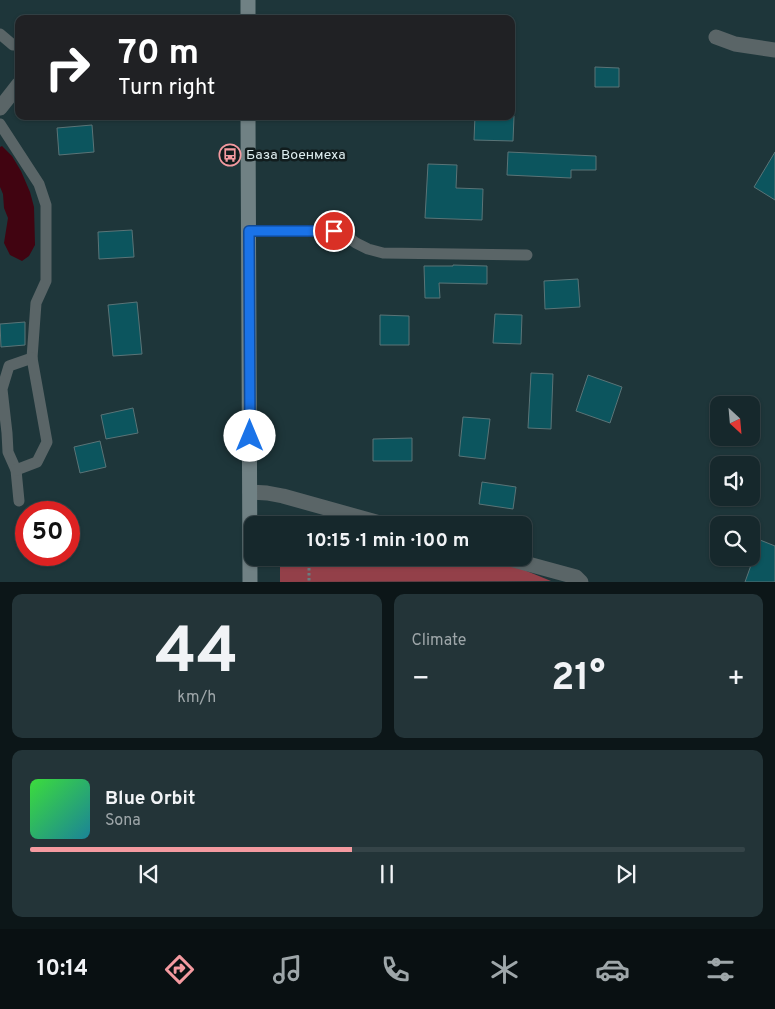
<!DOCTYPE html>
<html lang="en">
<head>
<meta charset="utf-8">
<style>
  :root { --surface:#16282c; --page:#233438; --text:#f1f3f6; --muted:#9ea6a9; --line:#354448; --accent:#f49aa0 }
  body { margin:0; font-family:Overpass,sans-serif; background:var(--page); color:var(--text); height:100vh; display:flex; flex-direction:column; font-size:19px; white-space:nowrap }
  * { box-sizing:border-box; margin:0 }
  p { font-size:16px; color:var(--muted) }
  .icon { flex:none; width:28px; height:28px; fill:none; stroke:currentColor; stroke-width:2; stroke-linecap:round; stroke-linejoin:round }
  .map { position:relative; height:582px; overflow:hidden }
  .side { display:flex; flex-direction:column; gap:12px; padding:12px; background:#0c1618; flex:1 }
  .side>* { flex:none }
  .top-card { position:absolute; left:15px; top:15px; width:500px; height:105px; border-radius:10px; box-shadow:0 1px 4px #0004,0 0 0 1px var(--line); background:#202124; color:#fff; overflow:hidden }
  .needle { width:32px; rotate:154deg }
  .buttons { position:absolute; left:710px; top:396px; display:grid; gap:10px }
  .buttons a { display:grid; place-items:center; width:50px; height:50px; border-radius:10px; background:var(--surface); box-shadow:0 1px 4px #0004,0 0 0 1px var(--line); font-size:25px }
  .speed { position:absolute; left:15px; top:501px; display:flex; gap:10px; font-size:25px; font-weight:700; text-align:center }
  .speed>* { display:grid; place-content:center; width:65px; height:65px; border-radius:50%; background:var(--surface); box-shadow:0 1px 4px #0004,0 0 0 1px var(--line); line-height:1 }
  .speed .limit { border:8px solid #d22; background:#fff; color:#111 }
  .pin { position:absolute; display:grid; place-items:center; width:42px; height:42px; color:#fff; margin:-21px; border:2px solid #fff; border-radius:50%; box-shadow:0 1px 5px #0007 }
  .me { position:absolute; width:55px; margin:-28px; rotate:0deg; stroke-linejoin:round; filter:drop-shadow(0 0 4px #0008) }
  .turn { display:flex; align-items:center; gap:18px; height:105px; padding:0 20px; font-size:22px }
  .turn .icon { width:65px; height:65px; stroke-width:2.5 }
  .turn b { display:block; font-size:35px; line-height:42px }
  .big { font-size:38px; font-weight:700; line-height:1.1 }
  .side .tile { flex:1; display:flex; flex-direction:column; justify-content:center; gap:8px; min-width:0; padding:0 18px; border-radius:10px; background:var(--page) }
  .side .dial { align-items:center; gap:0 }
  .dial b { font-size:65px; line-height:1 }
  .song { display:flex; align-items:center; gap:15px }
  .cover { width:60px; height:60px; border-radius:8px; background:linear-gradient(135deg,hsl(120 70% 55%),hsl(190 70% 35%)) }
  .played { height:5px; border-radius:2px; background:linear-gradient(90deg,var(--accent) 45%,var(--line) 45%) }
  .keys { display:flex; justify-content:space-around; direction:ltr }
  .heat { display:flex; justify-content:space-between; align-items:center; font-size:28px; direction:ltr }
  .side .tiles { flex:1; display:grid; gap:12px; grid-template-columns:1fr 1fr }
  .tile:last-child { grid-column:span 2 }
  .trip { position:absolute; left:244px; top:516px; width:288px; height:50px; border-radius:10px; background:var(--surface); box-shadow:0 1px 4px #0004,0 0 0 1px var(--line); font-weight:700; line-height:50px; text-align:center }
  .tabs { display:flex; height:80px; justify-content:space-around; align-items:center; background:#091012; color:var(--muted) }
  .tabs .icon { width:35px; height:35px }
  .tabs .on { color:var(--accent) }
  .tabs b { font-size:22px; color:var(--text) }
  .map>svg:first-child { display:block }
  .forest { fill:#934049 }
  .water { fill:#410411 }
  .building { fill:#0c555e; stroke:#5a7477 }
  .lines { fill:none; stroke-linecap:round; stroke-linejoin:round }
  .path { stroke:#697e81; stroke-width:3; stroke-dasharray:2.5 2.5; stroke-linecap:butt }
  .lane { stroke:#5a6567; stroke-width:11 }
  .street { stroke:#5a6567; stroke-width:15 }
  .secondary { stroke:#708184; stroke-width:15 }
  .route-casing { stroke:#114b97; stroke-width:12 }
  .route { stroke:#1a73e8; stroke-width:9 }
  .labels { text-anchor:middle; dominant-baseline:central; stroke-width:5; stroke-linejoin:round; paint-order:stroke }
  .poi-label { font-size:14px; fill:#deedef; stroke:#111c1d; text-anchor:start }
</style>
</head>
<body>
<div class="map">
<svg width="775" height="582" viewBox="0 0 775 582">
  <rect width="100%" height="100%" fill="#1e363a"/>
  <polygon class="forest" points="280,558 458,558 512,565 551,581 280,582"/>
  <polygon class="water" points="2,146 12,156 21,171 30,192 34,207 35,245 29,256 22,261 10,255 4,243 8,218 4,208 3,194 0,187 0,147"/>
  <g class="building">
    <polygon points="595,67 619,68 619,87 595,87"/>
    <polygon points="475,116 514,116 513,141 474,140"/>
    <polygon points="92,125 94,152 59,155 57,128"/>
    <polygon points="508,152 596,156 596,170 571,170 571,178 507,175"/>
    <polygon points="775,152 775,200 754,187"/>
    <polygon points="428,164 457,165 456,188 483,189 482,220 425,218"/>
    <polygon points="132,230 134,257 99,259 98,232"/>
    <polygon points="453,265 487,266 487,284 439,283 440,298 425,298 424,266 453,266"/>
    <polygon points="578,279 580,307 545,309 544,281"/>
    <polygon points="137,302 142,354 113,356 108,305"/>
    <polygon points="495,314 522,315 521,344 493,343"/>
    <polygon points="380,315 409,316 409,345 380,345"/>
    <polygon points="25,322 25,345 1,347 0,324"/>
    <polygon points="531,373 553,374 551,429 528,428"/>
    <polygon points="588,375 622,387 610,423 576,411"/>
    <polygon points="133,408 138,433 106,439 101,415"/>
    <polygon points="463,417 490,419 485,459 459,456"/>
    <polygon points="412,438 412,461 373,461 373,439"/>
    <polygon points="100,441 106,467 80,473 74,447"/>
    <polygon points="482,482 516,487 513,509 479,504"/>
    <polygon points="760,540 775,546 775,582 745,582"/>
  </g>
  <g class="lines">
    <polyline class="path" points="309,558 309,582"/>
    <g class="lane">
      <polyline points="0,34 13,45 19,45"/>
      <polyline points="0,124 39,184 46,205 46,281 36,303 32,358 9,366 2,389 7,433 8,452 16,470 19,501"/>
      <polyline points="249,231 334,231 345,235 356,243 368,249 383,253 527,255"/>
      <polyline points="16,470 37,462 47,442 32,358"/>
    </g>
    <g class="street">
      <polyline points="716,37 735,44 775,50"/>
      <polyline points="0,108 19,84"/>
      <polyline points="250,492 267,493 283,496 387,525"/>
      <polyline points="506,558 576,577 581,582"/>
    </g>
    <g class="secondary">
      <polyline points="248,0 248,19"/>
      <polyline points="248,116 250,582"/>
    </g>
  </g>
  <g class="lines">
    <g class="route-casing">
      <polyline id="route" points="250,436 249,231 334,231"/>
    </g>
    <use href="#route" class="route"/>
  </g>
  <defs>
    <g id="bus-ring" transform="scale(1.125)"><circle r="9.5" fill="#111c1d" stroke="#f49aa0" stroke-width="1.5"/><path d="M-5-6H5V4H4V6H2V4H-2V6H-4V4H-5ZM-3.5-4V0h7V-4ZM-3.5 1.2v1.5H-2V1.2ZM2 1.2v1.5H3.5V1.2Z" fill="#f49aa0"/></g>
  </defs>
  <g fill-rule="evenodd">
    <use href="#bus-ring" x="230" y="155"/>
  </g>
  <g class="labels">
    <g class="poi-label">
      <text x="246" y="155">База Военмеха</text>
    </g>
  </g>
</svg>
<div class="buttons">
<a><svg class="needle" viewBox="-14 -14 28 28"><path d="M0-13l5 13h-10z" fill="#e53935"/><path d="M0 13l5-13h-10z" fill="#9ea6a9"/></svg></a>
<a><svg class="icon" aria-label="sound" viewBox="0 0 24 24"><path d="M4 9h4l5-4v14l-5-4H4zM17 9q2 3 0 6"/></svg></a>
<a><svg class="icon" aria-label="search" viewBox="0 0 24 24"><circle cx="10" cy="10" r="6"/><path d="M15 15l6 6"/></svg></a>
</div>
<div class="speed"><div class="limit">50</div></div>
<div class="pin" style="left:334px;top:231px;background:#d93025"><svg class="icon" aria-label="arrive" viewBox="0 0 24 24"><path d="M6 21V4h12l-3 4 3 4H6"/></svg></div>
<svg class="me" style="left:250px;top:436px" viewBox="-20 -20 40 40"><circle r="19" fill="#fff"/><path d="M0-13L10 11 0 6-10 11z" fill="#1a73e8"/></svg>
<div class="trip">10:15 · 1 min · 100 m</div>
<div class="top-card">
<div class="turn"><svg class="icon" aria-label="right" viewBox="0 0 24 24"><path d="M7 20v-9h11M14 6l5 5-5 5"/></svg><div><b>70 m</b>Turn right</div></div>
</div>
</div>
<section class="side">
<div class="tiles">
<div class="tile dial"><b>44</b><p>km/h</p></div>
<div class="tile"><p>Climate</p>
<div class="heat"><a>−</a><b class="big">21°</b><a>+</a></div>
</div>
<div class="tile">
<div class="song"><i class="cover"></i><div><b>Blue Orbit</b><p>Sona</p></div></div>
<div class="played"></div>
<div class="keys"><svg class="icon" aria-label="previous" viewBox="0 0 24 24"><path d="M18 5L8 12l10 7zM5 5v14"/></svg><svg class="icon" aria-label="pause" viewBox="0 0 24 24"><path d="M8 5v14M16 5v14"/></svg><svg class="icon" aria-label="next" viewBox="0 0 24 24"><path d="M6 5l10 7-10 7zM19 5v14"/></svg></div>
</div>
</div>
</section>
<nav class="tabs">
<b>10:14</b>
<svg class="icon on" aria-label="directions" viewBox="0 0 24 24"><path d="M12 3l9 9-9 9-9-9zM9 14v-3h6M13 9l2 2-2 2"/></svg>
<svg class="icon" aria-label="music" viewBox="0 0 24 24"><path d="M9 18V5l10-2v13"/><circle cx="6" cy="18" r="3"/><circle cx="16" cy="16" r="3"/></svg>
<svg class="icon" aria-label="phone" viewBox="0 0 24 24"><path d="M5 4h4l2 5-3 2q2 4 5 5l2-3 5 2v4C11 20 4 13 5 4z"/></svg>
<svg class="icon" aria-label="climate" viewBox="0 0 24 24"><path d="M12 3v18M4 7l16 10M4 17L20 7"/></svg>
<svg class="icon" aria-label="car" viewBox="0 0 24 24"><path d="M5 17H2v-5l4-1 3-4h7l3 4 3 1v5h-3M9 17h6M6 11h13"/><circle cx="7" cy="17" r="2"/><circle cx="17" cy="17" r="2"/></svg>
<svg class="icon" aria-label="filters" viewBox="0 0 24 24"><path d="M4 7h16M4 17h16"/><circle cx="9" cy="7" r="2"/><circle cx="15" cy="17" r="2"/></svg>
</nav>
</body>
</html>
